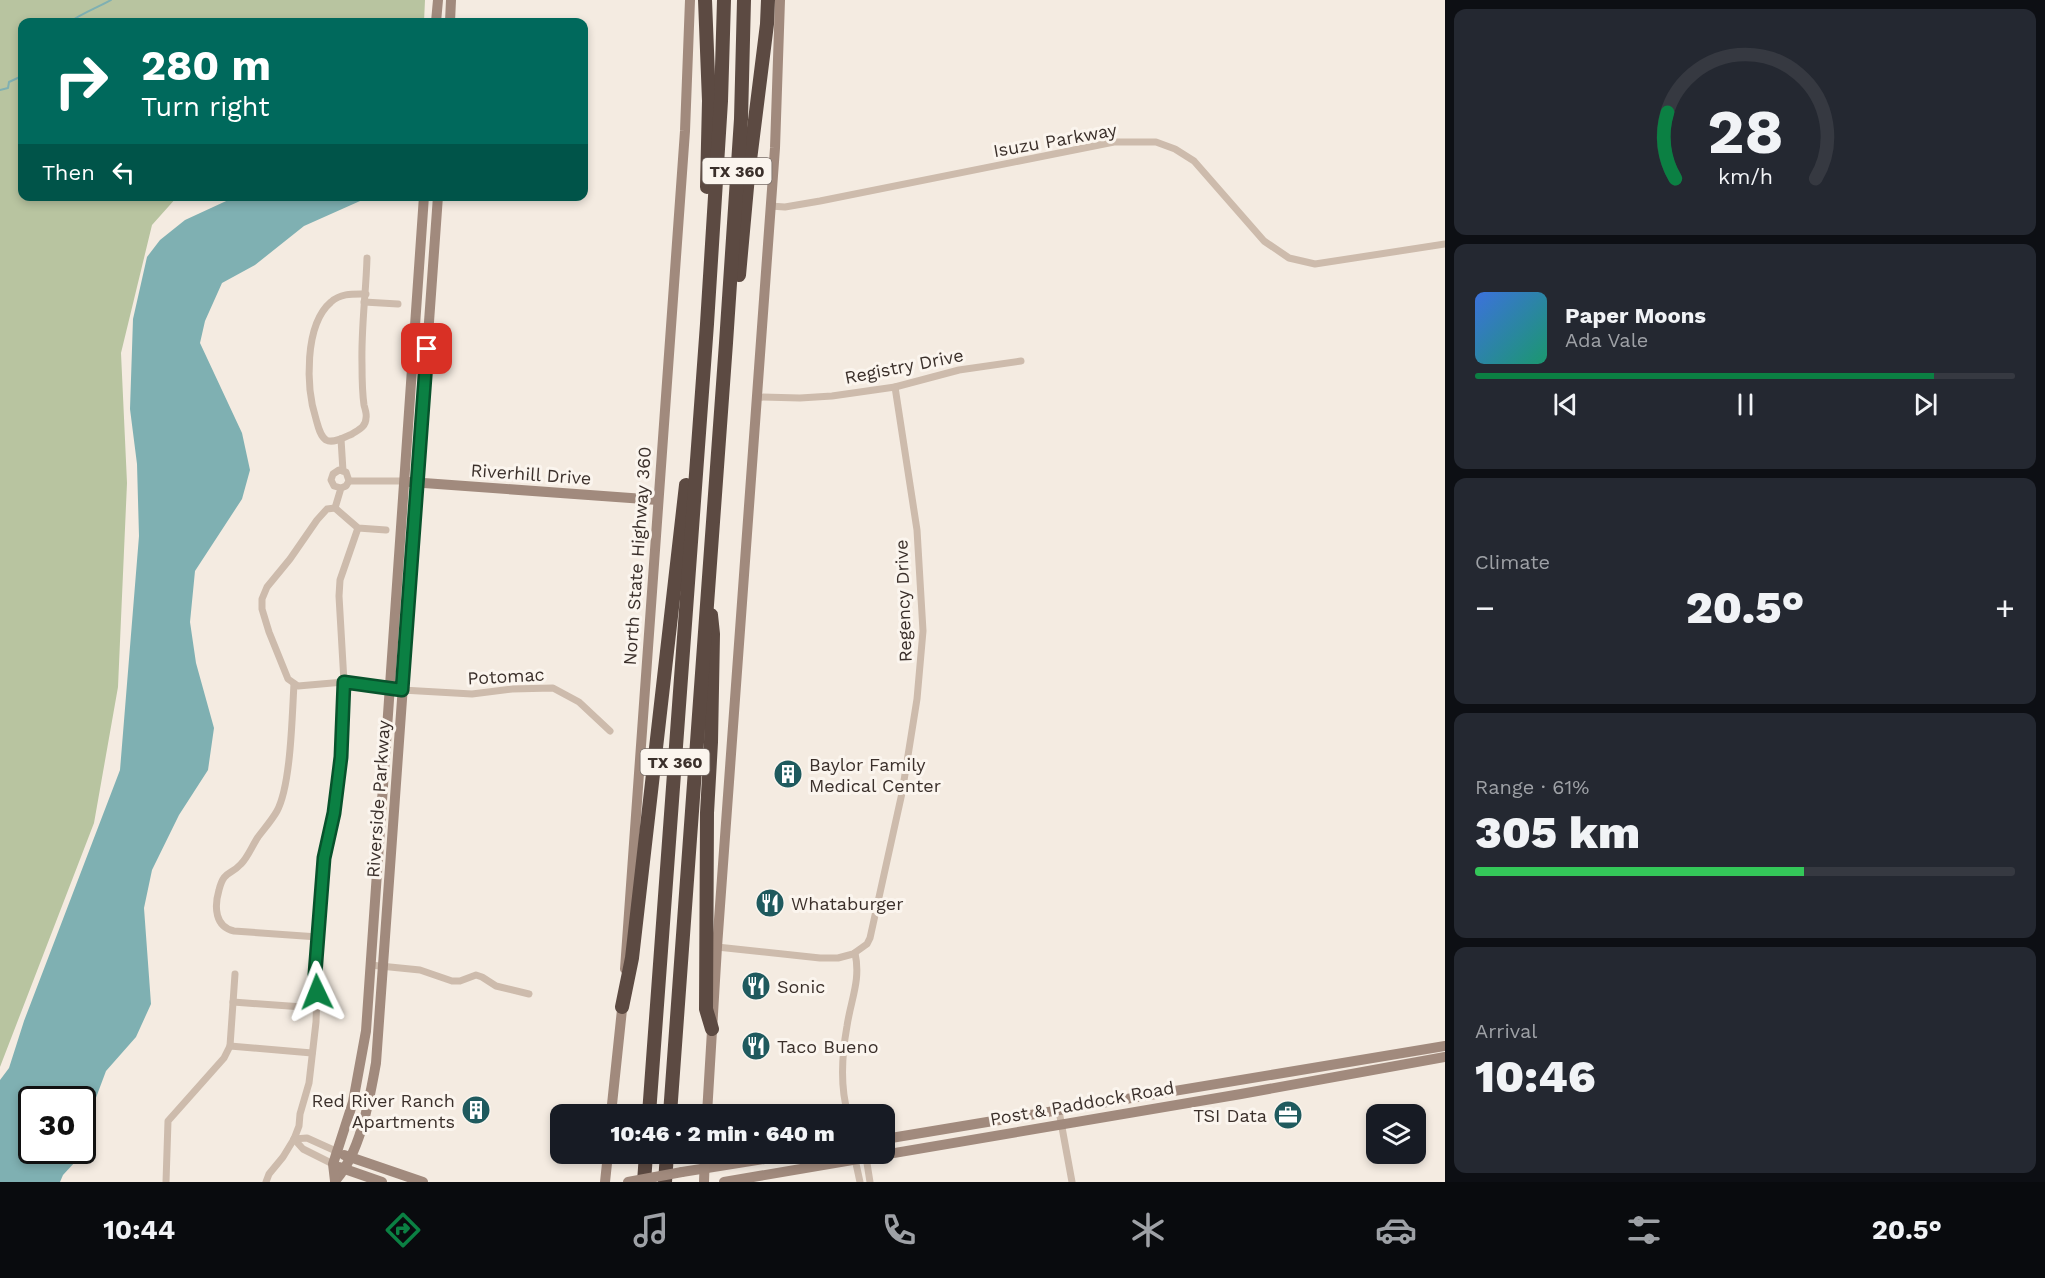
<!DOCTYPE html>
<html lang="en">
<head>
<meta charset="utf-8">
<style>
  :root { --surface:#171b24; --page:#242831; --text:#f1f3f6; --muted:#9ea1a6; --line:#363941; --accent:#0b8043 }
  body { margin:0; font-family:"Work Sans",sans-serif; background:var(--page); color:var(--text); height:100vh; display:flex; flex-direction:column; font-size:22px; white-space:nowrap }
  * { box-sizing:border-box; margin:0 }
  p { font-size:20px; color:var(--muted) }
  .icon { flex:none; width:33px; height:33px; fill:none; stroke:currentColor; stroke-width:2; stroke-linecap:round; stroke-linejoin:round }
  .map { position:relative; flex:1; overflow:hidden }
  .panel { display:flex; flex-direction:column; gap:9px; padding:9px; background:#0d0f14; width:600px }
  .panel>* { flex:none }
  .hud { position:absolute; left:18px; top:18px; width:570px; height:183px; border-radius:12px; box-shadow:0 3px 9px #0003; background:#00695c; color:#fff; overflow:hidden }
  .fabs { position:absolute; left:1366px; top:1104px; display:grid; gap:12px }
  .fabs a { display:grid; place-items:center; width:60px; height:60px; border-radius:12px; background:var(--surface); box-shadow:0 3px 9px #0003; font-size:30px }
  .speed { position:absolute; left:18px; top:1086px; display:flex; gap:12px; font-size:30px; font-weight:700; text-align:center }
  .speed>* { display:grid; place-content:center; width:78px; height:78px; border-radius:50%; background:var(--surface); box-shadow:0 3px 9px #0003; line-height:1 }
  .speed .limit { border:3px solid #111; border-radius:9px; background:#fff; color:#111 }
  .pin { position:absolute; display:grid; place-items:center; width:51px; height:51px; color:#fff; margin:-26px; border-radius:12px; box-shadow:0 3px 9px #0006 }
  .me { position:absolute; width:66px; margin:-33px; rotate:358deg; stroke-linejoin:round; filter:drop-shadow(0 0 4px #0008) }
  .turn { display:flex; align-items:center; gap:21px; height:126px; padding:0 24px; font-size:27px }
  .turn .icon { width:78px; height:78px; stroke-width:2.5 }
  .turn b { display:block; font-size:42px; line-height:51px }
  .then { display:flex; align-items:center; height:57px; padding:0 24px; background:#0003; gap:12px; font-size:22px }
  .big { font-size:45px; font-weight:800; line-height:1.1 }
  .panel .tile { flex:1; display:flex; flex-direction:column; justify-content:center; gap:9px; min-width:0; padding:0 21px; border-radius:12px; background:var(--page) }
  .panel .dial { align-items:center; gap:0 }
  .dial svg { height:156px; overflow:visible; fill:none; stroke:var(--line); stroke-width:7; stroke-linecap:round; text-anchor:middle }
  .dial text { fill:var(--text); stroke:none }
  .song { display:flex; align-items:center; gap:18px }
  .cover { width:72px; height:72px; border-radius:9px; background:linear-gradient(135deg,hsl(220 70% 55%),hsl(160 70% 35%)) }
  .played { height:6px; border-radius:3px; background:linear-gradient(90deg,var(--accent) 85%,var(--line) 85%) }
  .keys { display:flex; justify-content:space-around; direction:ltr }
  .heat { display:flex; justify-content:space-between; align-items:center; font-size:33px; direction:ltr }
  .charge { height:9px; border-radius:4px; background:linear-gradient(90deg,#34c759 61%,var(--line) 0) }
  .trip { position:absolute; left:550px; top:1104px; width:345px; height:60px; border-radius:12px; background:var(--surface); box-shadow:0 3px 9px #0003; font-weight:800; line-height:60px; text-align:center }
  .tab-bar { display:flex; height:96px; justify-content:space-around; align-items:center; background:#090b0e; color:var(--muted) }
  .tab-bar .icon { width:42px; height:42px }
  .tab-bar .active { color:var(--accent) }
  .tab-bar b { font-size:27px; color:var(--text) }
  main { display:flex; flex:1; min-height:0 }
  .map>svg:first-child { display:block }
  .green { fill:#b8c4a0 }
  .water { fill:#7fb0b2; fill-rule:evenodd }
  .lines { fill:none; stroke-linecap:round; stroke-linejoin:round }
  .stream { stroke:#7fb0b2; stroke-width:2 }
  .street { stroke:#cdbbac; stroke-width:7 }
  .secondary { stroke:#a18a7d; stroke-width:10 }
  .highway { stroke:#5c4a42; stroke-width:14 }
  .secondary-bridge { stroke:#a18a7d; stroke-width:10 }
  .route-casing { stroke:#07532c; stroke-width:15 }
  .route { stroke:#0b8043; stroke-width:10 }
  .labels { text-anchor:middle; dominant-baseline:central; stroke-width:6; stroke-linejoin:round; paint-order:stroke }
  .shield { fill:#fbf5ee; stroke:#756b66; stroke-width:1.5 }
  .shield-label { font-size:16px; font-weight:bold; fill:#3b302b }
  .street-label { font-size:18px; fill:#3b302b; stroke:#fbf5ee }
  .poi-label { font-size:18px; fill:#3b302b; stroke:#fbf5ee; text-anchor:start }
</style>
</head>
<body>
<main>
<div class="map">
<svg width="1445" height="1182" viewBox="0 0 1445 1182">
  <rect width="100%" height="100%" fill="#f4ebe1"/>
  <polygon class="green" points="0,0 425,0 424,22 22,22 22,196 177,197 152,225 121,353 127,483 118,687 94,823 0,1067"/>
  <path class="water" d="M237,196l132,1 -65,29 -49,39 -33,18 -17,38 -5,22 42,90 8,37 -8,29 -47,72 -5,51 6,41 18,65 -6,42 -29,45 -27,55 -8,38 7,96 -15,33 -30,34 -12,32 -7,46 -24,26 -3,7h-60v-102l9,-12 15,-47 96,-251 19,-234 -2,-72 -7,-55 3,-90 14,-62 13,-17 25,-20zM32,1100h50v50h-50z"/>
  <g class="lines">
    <g class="stream">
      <path d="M70,22c12,-9 27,-14 41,-22"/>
      <polyline points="0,90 8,88 9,82 22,76"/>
    </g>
    <g class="street">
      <polyline points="770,206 785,207 820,201 1114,142 1156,142 1175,149 1194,161 1264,241 1289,258 1315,264 1445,244"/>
      <path d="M366,294c-13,0 -25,-1 -35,8 -27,23 -25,86 -15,117 2,7 4,17 10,21 7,4 19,-3 26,-6 6,-4 14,-7 14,-16 1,-4 -1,-9 -2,-13 -2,-14 -2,-28 -2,-41 -1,-36 4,-71 5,-106"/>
      <polyline points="364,302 398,304"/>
      <polyline points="757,397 800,398 832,396 895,387 959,370 1021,361"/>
      <polyline points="341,439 343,471"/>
      <polyline points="349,481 403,481"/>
      <polyline points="341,488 334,486 331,480 333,474 339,470 346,472 349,481 346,486 341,488 335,508 358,528 386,530"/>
      <polyline points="335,508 327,509 317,520 290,559 267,587 262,599 262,609 269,632 288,679 298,686 344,682 402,690 472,694 512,689 553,688 579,702 610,731"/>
      <path d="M294,684c-2,32 -3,101 -17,127 -5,9 -13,18 -19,26 -6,9 -10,20 -17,27 -11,12 -17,6 -22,26 -5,17 -4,37 15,41l84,6"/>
      <polyline points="717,947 820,958 838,958 853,954 867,944 870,938 902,793 917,699 923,631 917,530 895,387"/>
      <polyline points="370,965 420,970 452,981 460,981 476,975 482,977 496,986 529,994"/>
      <polyline points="233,1002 317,1008"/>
      <polyline points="230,1046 312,1053"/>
      <polyline points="1059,1111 1072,1182"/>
      <path d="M848,1114c-8,-27 -6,-60 -1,-88 4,-27 14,-46 8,-73"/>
      <polyline points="294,1139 303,1149 333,1164"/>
      <polyline points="294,1139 307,1138 338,1152"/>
      <polyline points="866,1157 870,1182"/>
      <polyline points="855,1159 860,1182"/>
      <polyline points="166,1182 168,1121 224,1058 230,1046 235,974"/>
      <polyline points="266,1182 269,1174 283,1157 294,1139 299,1126 300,1114 309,1083 316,1022 317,992 315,974 324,857 334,813 341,757 344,682 339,596 340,580 358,528"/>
    </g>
    <g class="secondary">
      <polyline points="436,22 438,0"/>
      <polyline points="450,22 451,0"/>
      <polyline points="410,482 658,500"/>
      <polyline points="625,969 685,131 690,0"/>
      <polyline points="611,1114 623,1000"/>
      <polyline points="707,1114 717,947 775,148 780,0"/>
      <polyline points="885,1139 1445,1046"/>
      <polyline points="344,1155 423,1182"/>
      <polyline points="339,1167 382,1182"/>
      <polyline points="682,1172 796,1154"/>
      <path d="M335,1181c26,-29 34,-80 41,-118l62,-867"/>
      <polyline points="335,1181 333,1164 353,1102 366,1031 424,196"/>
      <polyline points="605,1182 608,1154"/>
      <polyline points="704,1182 705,1154"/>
      <polyline points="724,1182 1241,1094 1445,1057"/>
    </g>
    <g class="highway">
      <polyline points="705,0 709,101 707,187"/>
      <polyline points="739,275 748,176 767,24 768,0"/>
      <polyline points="711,615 713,634 711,742 707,813 706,1009 712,1029"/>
      <polyline points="622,1007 632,958 686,485"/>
      <polyline points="649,1114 707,324 721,101 724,0"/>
      <polyline points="670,1114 726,343 741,119 744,0"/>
      <polyline points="644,1182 646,1154"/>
      <polyline points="665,1182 667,1154"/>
    </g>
    <polyline class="secondary-bridge" points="628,1182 682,1172"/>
  </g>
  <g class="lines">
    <g class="route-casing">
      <polyline id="route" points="317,992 315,974 324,858 334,813 341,757 344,682 402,690 427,349"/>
    </g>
    <use href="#route" class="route"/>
  </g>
  <defs>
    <g id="building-disc" transform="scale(1.5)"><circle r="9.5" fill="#1f5a5e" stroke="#fbf5ee"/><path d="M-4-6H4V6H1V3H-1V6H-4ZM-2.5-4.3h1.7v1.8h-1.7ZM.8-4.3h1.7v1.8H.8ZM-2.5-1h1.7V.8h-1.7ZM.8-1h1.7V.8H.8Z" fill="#fff"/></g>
    <g id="restaurant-disc" transform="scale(1.5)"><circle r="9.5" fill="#1f5a5e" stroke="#fbf5ee"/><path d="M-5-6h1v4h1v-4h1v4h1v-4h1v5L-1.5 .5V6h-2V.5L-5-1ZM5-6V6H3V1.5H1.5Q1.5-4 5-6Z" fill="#fff"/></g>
    <g id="office-disc" transform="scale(1.5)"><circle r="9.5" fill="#1f5a5e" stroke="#fbf5ee"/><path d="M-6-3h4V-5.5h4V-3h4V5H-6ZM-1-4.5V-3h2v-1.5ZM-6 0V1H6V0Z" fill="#fff"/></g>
  </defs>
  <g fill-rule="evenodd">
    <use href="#building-disc" x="788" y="774"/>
    <use href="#restaurant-disc" x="770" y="903"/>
    <use href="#restaurant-disc" x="756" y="986"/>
    <use href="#restaurant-disc" x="756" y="1046"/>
    <use href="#building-disc" x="476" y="1110"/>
    <use href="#office-disc" x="1288" y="1115"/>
  </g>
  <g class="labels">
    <g class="shield">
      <rect x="702.5" y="158" width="69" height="26" rx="4.5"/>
      <rect x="640.5" y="749" width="69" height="26" rx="4.5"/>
    </g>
    <g class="shield-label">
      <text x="737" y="171">TX 360</text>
      <text x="675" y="762">TX 360</text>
    </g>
    <g class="street-label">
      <text transform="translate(1055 140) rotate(-10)">Isuzu Parkway</text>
      <text transform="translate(904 366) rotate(-11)">Registry Drive</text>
      <text transform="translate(531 474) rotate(4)">Riverhill Drive</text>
      <text transform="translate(637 556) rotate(-86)">North State Highway 360</text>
      <text transform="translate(903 601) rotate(-92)">Regency Drive</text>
      <text transform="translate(506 676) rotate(-3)">Potomac</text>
      <text transform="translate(378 799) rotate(-86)">Riverside Parkway</text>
      <text transform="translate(1082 1103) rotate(-10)">Post &amp; Paddock Road</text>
    </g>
    <g class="poi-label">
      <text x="809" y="764">Baylor Family<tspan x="809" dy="21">Medical Center</tspan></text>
      <text x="791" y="903">Whataburger</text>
      <text x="777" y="986">Sonic</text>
      <text x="777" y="1046">Taco Bueno</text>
      <text x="455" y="1100" text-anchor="end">Red River Ranch<tspan x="455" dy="21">Apartments</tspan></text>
      <text x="1267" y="1115" text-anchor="end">TSI Data</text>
    </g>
  </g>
</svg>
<div class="fabs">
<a><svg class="icon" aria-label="layers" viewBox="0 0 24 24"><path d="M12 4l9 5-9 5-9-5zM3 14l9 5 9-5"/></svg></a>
</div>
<div class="speed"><div class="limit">30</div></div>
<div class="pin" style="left:427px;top:349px;background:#d93025"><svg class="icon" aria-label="arrive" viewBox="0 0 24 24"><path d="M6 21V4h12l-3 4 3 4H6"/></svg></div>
<svg class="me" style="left:317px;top:992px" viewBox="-20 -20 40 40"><path d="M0-17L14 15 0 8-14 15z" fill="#0b8043" stroke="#fff" stroke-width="4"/></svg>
<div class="trip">10:46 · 2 min · 640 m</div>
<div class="hud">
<div class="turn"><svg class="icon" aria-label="right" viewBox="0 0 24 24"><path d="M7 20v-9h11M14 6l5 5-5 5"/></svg><div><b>280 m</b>Turn right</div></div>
<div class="then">Then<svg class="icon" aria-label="left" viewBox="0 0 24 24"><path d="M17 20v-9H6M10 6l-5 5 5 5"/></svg></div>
</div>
</div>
<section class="panel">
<div class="tile dial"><svg viewBox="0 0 100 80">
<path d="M14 69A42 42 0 1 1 86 69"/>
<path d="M14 69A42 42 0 0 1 10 35" stroke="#0b8043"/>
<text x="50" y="56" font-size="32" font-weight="700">28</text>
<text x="50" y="72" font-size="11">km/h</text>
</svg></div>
<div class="tile">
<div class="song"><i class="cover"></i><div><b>Paper Moons</b><p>Ada Vale</p></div></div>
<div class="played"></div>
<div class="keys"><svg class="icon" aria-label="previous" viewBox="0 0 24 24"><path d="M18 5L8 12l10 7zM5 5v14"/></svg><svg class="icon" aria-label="pause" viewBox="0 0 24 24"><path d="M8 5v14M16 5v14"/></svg><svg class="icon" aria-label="next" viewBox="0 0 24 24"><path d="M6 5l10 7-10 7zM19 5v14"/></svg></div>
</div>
<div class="tile"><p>Climate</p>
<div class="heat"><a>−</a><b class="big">20.5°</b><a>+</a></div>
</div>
<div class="tile"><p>Range · 61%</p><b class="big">305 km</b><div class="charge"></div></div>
<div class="tile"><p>Arrival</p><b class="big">10:46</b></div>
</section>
</main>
<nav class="tab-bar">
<b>10:44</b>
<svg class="icon active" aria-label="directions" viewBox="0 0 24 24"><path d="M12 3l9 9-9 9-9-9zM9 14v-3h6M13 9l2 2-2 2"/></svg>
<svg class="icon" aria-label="music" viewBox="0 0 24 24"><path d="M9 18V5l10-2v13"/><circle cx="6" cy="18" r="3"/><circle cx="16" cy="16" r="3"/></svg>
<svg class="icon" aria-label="phone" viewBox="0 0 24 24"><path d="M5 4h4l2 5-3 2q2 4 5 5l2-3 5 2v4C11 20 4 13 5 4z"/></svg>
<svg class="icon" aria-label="climate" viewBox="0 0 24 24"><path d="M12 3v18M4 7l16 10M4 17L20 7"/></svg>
<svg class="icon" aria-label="car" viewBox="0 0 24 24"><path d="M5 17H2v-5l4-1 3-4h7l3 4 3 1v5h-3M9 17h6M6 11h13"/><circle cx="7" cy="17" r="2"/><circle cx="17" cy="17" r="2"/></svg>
<svg class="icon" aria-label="filters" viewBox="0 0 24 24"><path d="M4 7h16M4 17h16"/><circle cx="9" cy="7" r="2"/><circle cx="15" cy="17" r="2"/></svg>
<b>20.5°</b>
</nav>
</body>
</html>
